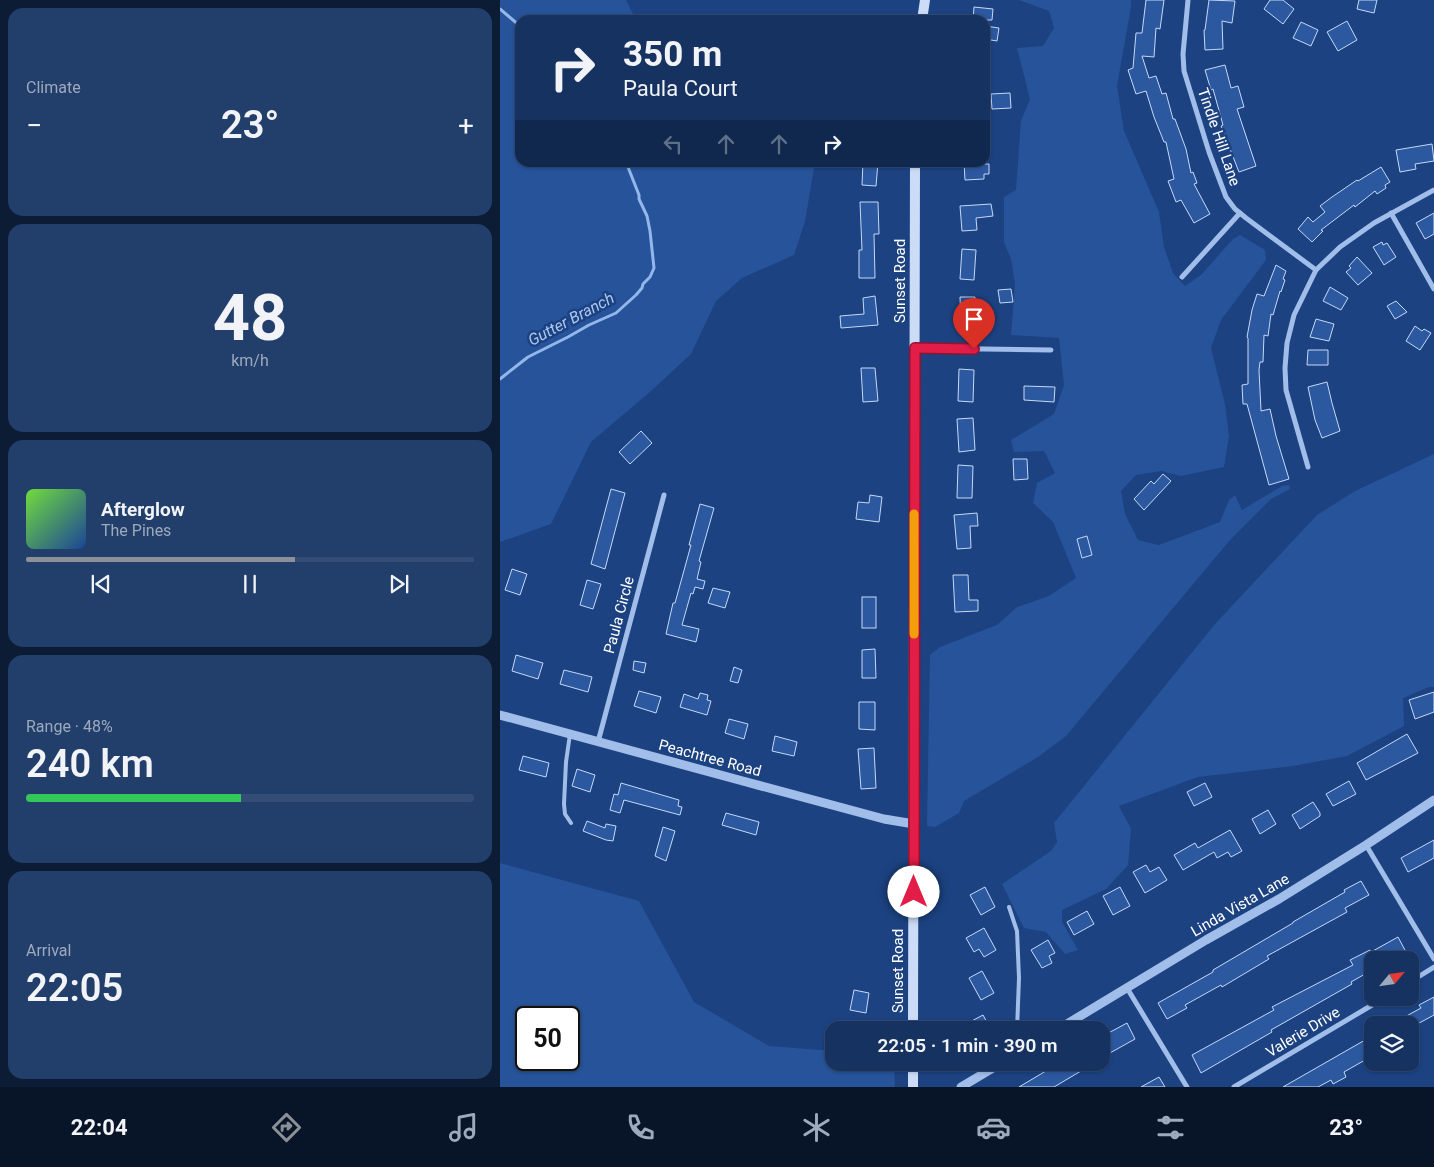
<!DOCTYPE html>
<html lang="en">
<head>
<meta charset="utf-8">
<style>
  :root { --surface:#153261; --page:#223e6a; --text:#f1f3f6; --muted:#9daabd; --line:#344d76; --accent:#8c9099 }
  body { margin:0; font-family:Roboto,sans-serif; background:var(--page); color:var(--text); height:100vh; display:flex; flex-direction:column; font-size:19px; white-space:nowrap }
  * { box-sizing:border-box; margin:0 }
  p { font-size:16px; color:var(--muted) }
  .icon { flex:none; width:28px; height:28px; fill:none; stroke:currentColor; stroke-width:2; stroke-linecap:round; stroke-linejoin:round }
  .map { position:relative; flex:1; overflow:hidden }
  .drawer { display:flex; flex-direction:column; gap:8px; padding:8px; background:#0c1c35; width:500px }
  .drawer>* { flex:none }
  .banner { position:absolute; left:15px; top:15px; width:475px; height:152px; border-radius:15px; box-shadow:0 1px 4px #0004,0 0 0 1px var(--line); background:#153261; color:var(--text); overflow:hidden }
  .needle { width:32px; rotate:61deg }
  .fabs { position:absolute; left:864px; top:951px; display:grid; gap:10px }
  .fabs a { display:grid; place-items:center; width:55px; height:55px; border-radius:10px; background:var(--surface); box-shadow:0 1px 4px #0004,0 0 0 1px var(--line); font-size:25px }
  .speed { position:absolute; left:15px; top:1006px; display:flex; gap:10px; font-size:25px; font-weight:700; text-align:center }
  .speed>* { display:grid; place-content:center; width:65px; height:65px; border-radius:50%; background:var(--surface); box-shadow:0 1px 4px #0004,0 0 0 1px var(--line); line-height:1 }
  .speed .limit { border:2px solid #111; border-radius:8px; background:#fff; color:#111 }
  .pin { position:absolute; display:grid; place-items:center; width:42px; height:42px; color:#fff; margin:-51px -21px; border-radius:50% 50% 50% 0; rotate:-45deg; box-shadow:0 0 5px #0007 }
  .pin .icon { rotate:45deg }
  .me { position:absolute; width:55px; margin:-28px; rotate:0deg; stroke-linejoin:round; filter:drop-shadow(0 0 4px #0008) }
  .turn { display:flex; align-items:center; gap:18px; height:105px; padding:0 25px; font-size:22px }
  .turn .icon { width:65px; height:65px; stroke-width:2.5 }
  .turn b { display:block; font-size:35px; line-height:42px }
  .lanes { display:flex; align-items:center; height:48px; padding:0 25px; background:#0003; justify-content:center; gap:25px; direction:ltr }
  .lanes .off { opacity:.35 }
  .big { font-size:38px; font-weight:600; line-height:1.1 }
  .drawer .widget { flex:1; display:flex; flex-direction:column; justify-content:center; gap:8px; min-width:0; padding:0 18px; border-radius:15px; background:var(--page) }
  .drawer .dial { align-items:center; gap:0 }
  .dial b { font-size:65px; line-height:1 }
  .song { display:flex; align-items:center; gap:15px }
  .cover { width:60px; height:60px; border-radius:8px; background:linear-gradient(135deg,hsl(100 70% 55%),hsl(220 70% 35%)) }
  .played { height:5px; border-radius:2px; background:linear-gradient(90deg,var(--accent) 60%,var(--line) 60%) }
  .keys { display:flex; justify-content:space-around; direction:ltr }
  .heat { display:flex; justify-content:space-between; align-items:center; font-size:28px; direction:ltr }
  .charge { height:8px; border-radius:4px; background:linear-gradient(90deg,#34c759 48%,var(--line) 0) }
  .trip { position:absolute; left:325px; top:1021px; width:285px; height:50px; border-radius:15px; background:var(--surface); box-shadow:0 1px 4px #0004,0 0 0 1px var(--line); font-weight:600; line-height:50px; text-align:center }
  .tab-bar { display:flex; height:80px; justify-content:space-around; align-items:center; background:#081427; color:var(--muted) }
  .tab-bar .icon { width:35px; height:35px }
  .tab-bar .on { color:var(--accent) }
  .tab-bar b { font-size:22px; color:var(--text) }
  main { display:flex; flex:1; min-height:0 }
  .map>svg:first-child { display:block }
  .green { fill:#26539a; fill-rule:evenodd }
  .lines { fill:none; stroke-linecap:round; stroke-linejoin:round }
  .stream { stroke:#94b7eb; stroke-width:3 }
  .building { fill:#2c589f; stroke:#c5d9f7 }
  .service { stroke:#a1bde9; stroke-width:4 }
  .minor { stroke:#a1bde9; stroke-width:5 }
  .tertiary { stroke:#a1bde9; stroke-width:9 }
  .secondary { stroke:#ccdcf7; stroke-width:10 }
  .route-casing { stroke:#92132f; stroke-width:12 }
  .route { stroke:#e11d48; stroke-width:9 }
  .slow { stroke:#f59e0b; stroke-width:9 }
  .labels { text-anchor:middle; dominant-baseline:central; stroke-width:5; stroke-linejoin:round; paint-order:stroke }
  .street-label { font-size:15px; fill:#fff; stroke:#1c4281 }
  .water-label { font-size:16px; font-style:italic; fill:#acc7f1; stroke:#1c4281 }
</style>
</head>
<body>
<main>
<section class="drawer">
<div class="widget"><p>Climate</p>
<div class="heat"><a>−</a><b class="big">23°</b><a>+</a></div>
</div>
<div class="widget dial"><b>48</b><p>km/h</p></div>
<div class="widget">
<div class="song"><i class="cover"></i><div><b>Afterglow</b><p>The Pines</p></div></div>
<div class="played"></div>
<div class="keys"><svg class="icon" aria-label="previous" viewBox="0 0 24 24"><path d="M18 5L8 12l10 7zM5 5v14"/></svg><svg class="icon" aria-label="pause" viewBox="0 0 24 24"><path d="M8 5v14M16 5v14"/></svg><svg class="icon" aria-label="next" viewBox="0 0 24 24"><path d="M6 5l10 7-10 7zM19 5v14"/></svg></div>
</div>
<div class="widget"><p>Range · 48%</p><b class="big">240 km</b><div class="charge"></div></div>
<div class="widget"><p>Arrival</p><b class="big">22:05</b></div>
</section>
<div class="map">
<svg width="934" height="1087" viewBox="0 0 934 1087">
  <rect width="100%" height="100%" fill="#1c4281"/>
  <g class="green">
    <polygon points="0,0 126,0 136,20 20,20 20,162 319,163 314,168 305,221 294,255 242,278 216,301 191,354 151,391 91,442 51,524 0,542"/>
    <polygon points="519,0 631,0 631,7 617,86 624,131 659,212 664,247 673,273 685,286 701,275 733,239 740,235 765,250 766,260 721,320 711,348 725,404 729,436 724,467 681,476 661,471 636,475 621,491 625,514 638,540 659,545 720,522 729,500 735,495 742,510 782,486 789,485 790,489 771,499 730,540 566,736 538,757 464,801 459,813 435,827 427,826 430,655 440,647 497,625 517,607 549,596 576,578 553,522 533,503 537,483 555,473 544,451 514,452 511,440 554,414 564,385 559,338 511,335 515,284 511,259 504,242 504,197 516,190 521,121 530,99 517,48 543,46 554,28 549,11"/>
    <polygon points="934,454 934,687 929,687 903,698 904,726 847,756 793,766 698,777 619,806 631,829 628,865 606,889 562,910 562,922 578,950 565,954 546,932 524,928 502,884 551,851 557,842 554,823 715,624 817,515 855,491"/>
    <path d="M0,863l139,38 55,101 75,44 65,5v11l60,1 1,24h-395zM26,1018h43v42h-43z"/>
  </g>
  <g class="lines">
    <g class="stream">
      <polyline points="0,9 20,26"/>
      <polyline points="0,379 28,357 68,337 89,325 116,313 136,295 142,288 143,284 150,277 154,268 150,231 147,216 139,199 139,195 126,162"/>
    </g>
  </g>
  <g class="building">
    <polygon points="646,0 664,0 660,29 656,28 654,57 642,56 649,78 656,76 662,94 666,93 673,119 675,119 686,149 691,173 693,172 697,183 694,184 710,214 694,223 681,200 676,202 668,181 674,179 666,142 664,142 654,117 646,91 636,94 628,70 633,68 636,33 642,33"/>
    <polygon points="709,0 735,1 732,23 722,21 723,49 705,50 704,30 705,30"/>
    <polygon points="770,0 783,0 794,9 783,24 764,9"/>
    <polygon points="859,0 877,0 874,13 857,9"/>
    <polygon points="474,7 493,9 492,20 473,20"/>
    <polygon points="847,21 857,40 838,51 827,32"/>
    <polygon points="801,22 818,30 811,46 793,38"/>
    <polygon points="485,26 499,28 497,41 485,39"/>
    <polygon points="725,65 731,88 738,86 744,107 737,109 756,166 739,172 721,126 723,125 713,89 711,90 705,70"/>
    <polygon points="510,93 511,108 492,109 491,94"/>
    <polygon points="932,144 934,161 915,164 916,169 900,172 896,150"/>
    <polygon points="363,162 378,162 376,186 362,185"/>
    <polygon points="464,162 484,162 484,164 489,164 489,174 484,174 484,179 465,180"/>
    <polygon points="881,167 890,182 885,185 886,188 877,194 875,191 855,207 854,205 821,230 823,231 812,242 798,229 808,217 813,222 825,212 820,206 832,197 857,180 858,181"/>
    <polygon points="360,202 378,202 379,234 374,234 375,278 359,278 359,250 362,250"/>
    <polygon points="491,204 493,216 476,218 477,230 462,231 460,206"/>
    <polygon points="934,213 934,234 925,239 916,223"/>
    <polygon points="882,242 883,245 887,243 896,257 884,265 873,247"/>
    <polygon points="462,249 476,250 474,280 460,279"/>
    <polygon points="857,257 872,273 858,285 846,272 851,268 849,266"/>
    <polygon points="776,265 786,271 783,279 785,280 781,292 780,291 773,315 771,314 768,336 764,335 763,362 760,362 759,370 761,411 770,409 776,436 789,479 769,485 747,404 743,404 742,385 748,384 748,338 747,337 752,310 757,294 764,296"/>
    <polygon points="830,287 848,298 841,310 823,301"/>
    <polygon points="511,289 513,302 500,303 498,290"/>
    <polygon points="375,296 378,325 341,328 340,316 364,314 363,298"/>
    <polygon points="460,297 475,297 476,328 461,328"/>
    <polygon points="896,301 907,312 895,319 887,306"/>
    <polygon points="816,319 834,324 829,341 810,337"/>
    <polygon points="915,326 922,331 924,329 931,333 920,350 906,341"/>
    <polygon points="808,350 828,350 828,365 807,365"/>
    <polygon points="361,368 375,368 378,401 363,402"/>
    <polygon points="459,369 474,370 473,402 458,401"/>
    <polygon points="827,382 832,403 840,431 822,438 815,420 808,387"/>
    <polygon points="524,386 555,387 554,402 524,400"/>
    <polygon points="473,418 475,450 459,452 457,419"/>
    <polygon points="141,431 152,443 130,464 119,452"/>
    <polygon points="513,459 527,459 528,479 514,480"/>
    <polygon points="458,465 473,466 472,498 457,498"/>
    <polygon points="663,474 671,481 644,510 634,499 651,481 654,484"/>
    <polygon points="111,489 125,493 105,569 91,564"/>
    <polygon points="370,495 382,497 379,522 356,519 358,502 369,503"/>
    <polygon points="200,504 214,508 199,561 201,562 197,579 205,581 203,589 195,587 193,594 191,593 182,625 199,629 196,642 166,634 173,603 175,603 191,545 189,545"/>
    <polygon points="477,513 478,526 470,526 471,548 457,549 454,515"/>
    <polygon points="587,536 592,555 582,558 577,539"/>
    <polygon points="12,569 27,574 20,595 5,590"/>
    <polygon points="453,575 468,575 469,600 478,600 478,611 455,612"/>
    <polygon points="87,580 101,584 93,609 80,605"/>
    <polygon points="213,588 230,592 225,608 208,603"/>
    <rect x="362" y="597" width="14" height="31"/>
    <polygon points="375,649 376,678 362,678 362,650"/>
    <polygon points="16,655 43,663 38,679 12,671"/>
    <polygon points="134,661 146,663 144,673 133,670"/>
    <polygon points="234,667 242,670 238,683 230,681"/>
    <polygon points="64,670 92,677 88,692 60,684"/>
    <polygon points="139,691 161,697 156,713 134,706"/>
    <polygon points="934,692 934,712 915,719 909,700"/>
    <polygon points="200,693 208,695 207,700 211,701 207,715 180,707 184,694 198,699"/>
    <polygon points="359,702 375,702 375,730 359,729"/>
    <polygon points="229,719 248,724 244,739 225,733"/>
    <polygon points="907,734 918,753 866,780 857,763"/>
    <polygon points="275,736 297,742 294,756 272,751"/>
    <polygon points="374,748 376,788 361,789 358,749"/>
    <polygon points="23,756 49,763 46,777 19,770"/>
    <polygon points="77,769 95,775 90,792 72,786"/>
    <polygon points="849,781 856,794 833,806 826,794"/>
    <polygon points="121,783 179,800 178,806 182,807 180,815 124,800 120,813 110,810 114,794 118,795"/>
    <polygon points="705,783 712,797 694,806 687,792"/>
    <polygon points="813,802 820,813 820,816 800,829 792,815"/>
    <polygon points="768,810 776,824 760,834 752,819"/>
    <polygon points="226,813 259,822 256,835 222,825"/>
    <polygon points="87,821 105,828 106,824 116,826 113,841 106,840 83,831"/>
    <polygon points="163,827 175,831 166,861 155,856"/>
    <polygon points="730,830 742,851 731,857 728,852 717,858 714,852 683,870 674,855 695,843 698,848"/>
    <polygon points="934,840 934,858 908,872 901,858"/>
    <polygon points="646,865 650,872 659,867 667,880 645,893 633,872"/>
    <polygon points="861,881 869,895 845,908 847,912 767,956 769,959 722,987 721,985 685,1005 687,1008 667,1019 658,1003 713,972 713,970 793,923 793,922 845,892 844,890"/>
    <polygon points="485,887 495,907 481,915 470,895"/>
    <polygon points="620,887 630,906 613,915 603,896"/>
    <polygon points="587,911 594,924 574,935 567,922"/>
    <polygon points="484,928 496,950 484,957 479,949 474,952 466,938"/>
    <polygon points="898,937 906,952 895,958 894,955 885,960 872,960 872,970 851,982 852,984 771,1030 772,1032 701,1073 692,1055 774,1010 772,1007 853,965 850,960 870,950 871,952"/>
    <polygon points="548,940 555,953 549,956 552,963 542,968 531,950"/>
    <polygon points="482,971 494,993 481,1000 469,978"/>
    <polygon points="354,990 369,993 366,1013 350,1010"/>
    <polygon points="934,997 934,1015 910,1028 910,1025 890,1025 921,1008 919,1005"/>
    <polygon points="483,1015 491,1030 472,1030 468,1023"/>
    <polygon points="627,1023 635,1039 601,1058 601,1037"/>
    <polygon points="872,1036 872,1056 844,1072 846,1077 833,1084 831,1080 818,1087 783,1087"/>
    <polygon points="561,1062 583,1062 586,1068 554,1087 519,1087"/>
    <polygon points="659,1077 665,1087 641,1087"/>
  </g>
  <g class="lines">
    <g class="service">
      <polyline points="70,734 66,762 64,804 65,814 71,823"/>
      <polyline points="509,907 517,931 519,978 517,1030"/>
    </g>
    <g class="minor">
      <polyline points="688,0 683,54 684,71 709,152 726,197 735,209 746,218 816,270"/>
      <polyline points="891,213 934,289"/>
      <polyline points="682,277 740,213"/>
      <polyline points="415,348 551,350"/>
      <polyline points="808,467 786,390 785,368 787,343 794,315 816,270 840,247 874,223 934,190"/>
      <polyline points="98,742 164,495"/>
      <polyline points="866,845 934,959"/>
      <polyline points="910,982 934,967"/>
      <polyline points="627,988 687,1087"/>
      <polyline points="734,1087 884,998"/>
    </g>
    <g class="tertiary">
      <polyline points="0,715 239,780 384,819 414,824"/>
      <polyline points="557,1030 706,940 779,899 866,845 934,800"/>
      <polyline points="461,1087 503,1062"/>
    </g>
    <g class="secondary">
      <polyline points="422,20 425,0"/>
      <polyline points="413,1030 415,162"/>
      <polyline points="413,1087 413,1062"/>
    </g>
  </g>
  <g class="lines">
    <g class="route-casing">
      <polyline id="route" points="414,892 415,348 474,349"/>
    </g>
    <use href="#route" class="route"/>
    <polyline class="slow" points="414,634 414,514"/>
  </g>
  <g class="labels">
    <g class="street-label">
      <text transform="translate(719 137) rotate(71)">Tindle Hill Lane</text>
      <text transform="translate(400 281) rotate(-90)">Sunset Road</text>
      <text transform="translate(119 615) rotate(-75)">Paula Circle</text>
      <text transform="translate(210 758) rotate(15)">Peachtree Road</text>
      <text transform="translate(740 905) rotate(-30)">Linda Vista Lane</text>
      <text transform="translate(398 971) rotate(-90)">Sunset Road</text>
      <text transform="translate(803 1032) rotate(-31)">Valerie Drive</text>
    </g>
    <g class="water-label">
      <text transform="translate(71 319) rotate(-28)">Gutter Branch</text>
    </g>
  </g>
</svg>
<div class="fabs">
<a><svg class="needle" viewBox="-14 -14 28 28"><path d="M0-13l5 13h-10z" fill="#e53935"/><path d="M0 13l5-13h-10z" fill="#9daabd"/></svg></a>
<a><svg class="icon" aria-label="layers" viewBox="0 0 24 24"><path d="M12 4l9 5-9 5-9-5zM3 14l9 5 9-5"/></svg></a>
</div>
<div class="speed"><div class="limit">50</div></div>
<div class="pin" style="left:474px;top:349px;background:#d93025"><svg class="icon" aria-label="arrive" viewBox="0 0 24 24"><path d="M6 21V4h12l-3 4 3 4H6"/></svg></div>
<svg class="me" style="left:414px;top:892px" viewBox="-20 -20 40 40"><circle r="19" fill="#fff"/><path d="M0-13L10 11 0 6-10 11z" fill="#e11d48"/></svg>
<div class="trip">22:05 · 1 min · 390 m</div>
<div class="banner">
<div class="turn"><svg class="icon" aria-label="right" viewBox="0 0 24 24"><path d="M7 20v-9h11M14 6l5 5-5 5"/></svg><div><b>350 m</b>Paula Court</div></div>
<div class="lanes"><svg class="icon off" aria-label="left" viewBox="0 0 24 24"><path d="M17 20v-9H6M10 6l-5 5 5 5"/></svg><svg class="icon off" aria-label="ahead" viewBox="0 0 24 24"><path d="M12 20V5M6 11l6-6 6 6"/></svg><svg class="icon off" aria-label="ahead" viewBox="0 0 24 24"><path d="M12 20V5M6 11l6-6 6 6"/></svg><svg class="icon" aria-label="right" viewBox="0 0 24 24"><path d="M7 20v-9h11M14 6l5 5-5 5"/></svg></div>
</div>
</div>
</main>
<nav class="tab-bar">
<b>22:04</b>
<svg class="icon on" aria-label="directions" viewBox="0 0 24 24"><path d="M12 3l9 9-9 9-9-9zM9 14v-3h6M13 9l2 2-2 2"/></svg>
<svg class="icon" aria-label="music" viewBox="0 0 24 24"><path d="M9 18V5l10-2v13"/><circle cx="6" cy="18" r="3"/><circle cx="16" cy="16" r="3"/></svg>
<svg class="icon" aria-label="phone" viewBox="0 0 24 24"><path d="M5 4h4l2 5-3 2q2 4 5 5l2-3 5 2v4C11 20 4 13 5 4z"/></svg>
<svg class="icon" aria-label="climate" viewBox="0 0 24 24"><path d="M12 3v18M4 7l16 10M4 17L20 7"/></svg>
<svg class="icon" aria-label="car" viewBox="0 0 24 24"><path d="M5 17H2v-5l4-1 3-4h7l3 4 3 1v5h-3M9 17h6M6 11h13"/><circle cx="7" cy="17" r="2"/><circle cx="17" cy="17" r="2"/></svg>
<svg class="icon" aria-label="filters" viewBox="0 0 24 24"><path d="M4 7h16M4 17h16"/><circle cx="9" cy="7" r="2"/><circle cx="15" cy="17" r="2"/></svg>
<b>23°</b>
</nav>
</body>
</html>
